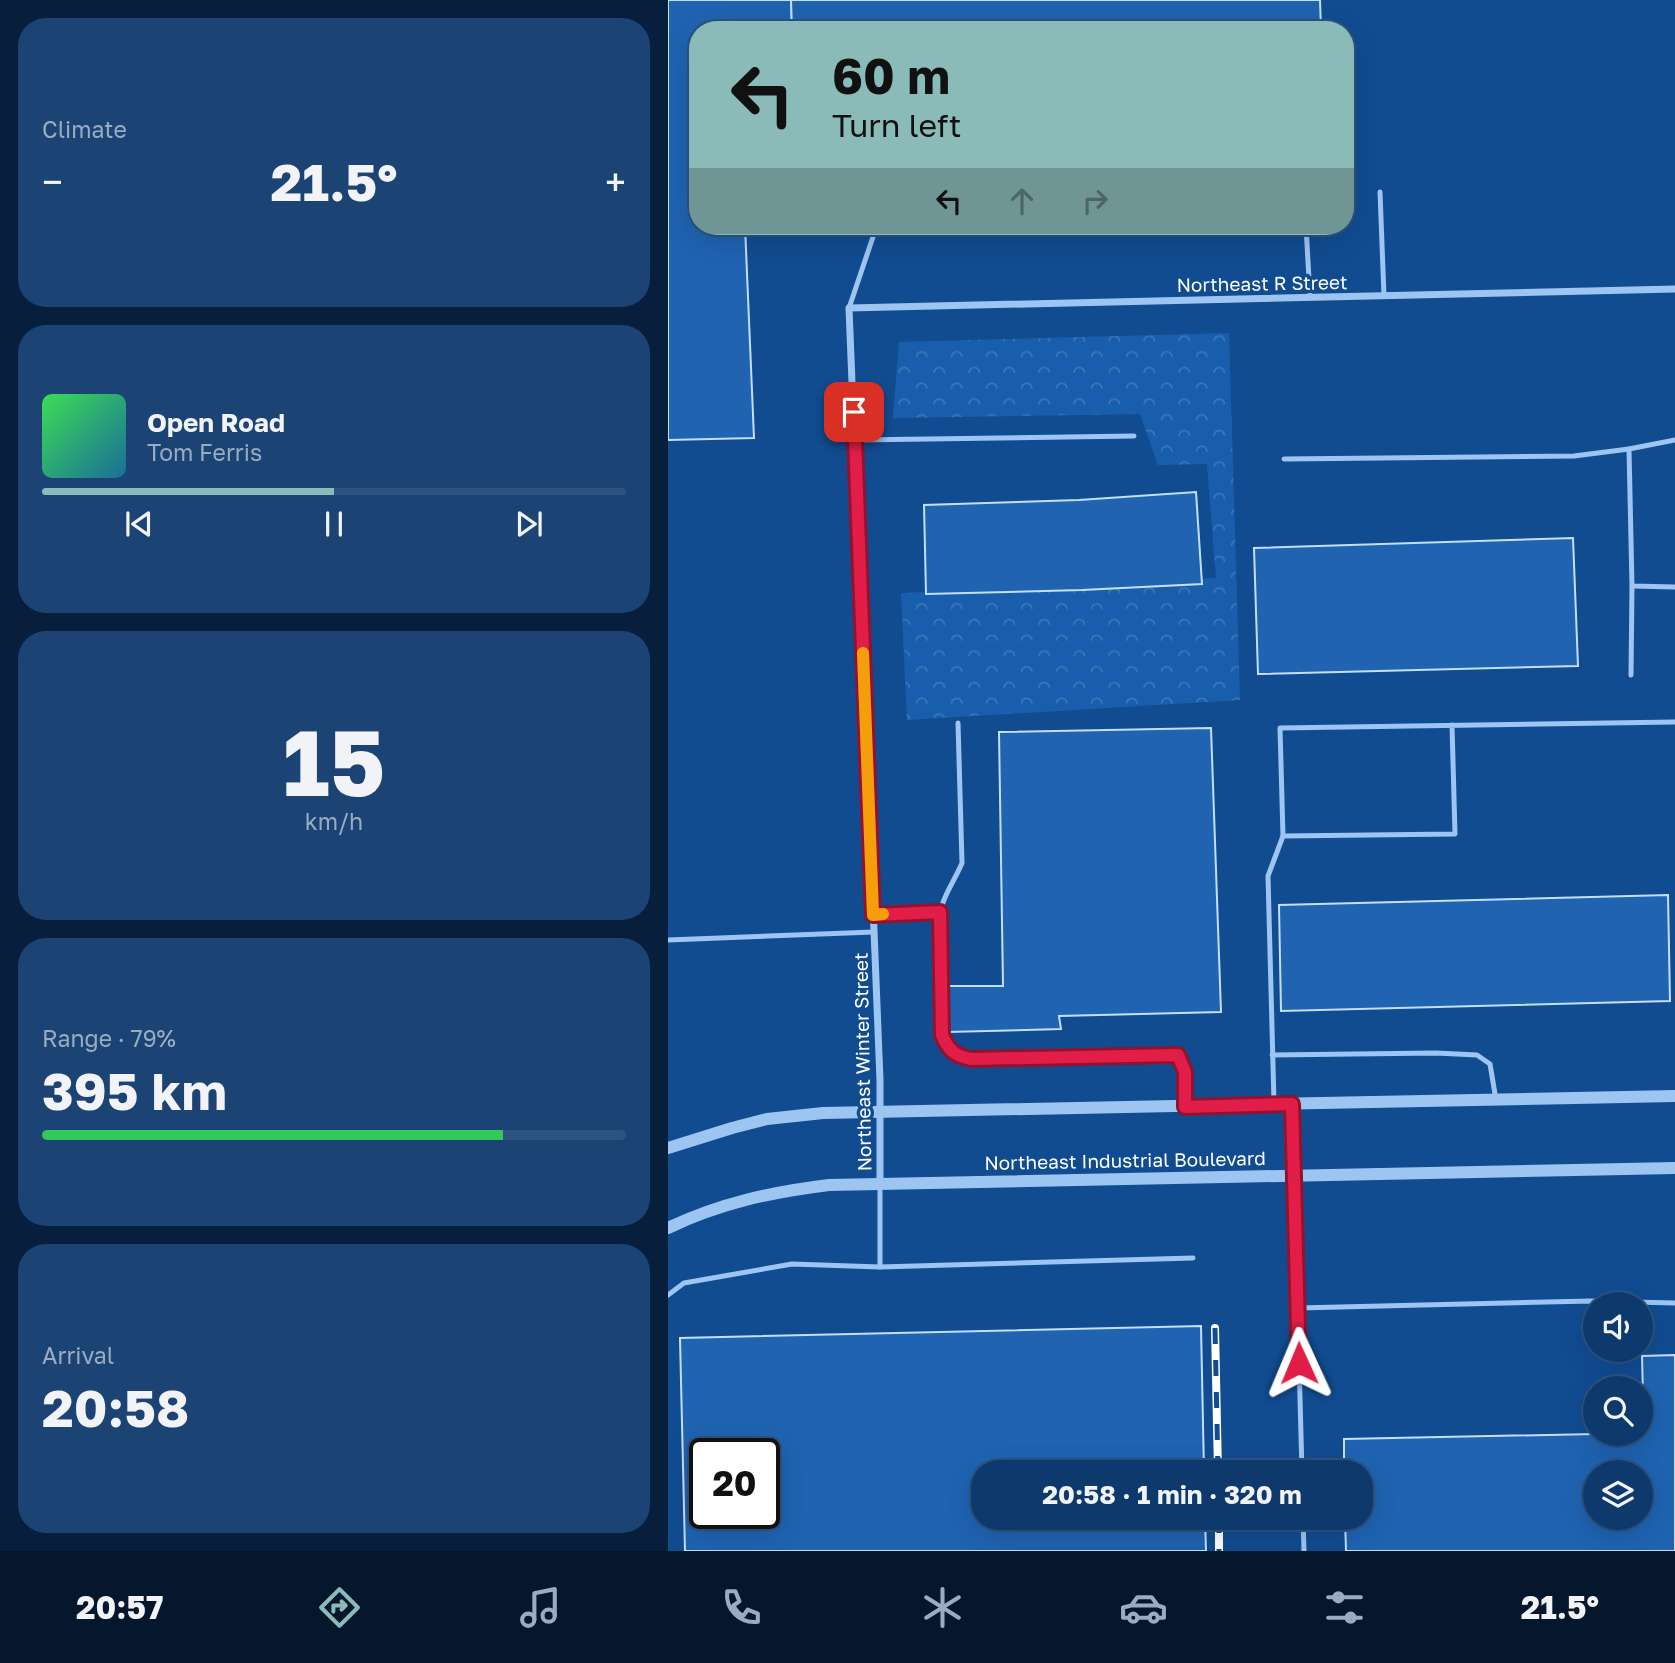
<!DOCTYPE html>
<html lang="en">
<head>
<meta charset="utf-8">
<style>
  :root { --surface:#0d396d; --page:#1b4475; --text:#f1f3f6; --muted:#9aacc2; --line:#2d5380; --accent:#8bbbb9 }
  body { margin:0; font-family:"Golos Text",sans-serif; background:var(--page); color:var(--text); height:100vh; display:flex; flex-direction:column; font-size:26px; white-space:nowrap }
  * { box-sizing:border-box; margin:0 }
  p { font-size:23px; color:var(--muted) }
  .icon { flex:none; width:38px; height:38px; fill:none; stroke:currentColor; stroke-width:2; stroke-linecap:round; stroke-linejoin:round }
  .map { position:relative; flex:1; overflow:hidden }
  .details { display:flex; flex-direction:column; gap:18px; padding:18px; background:#071f3c; width:668px }
  .details>* { flex:none }
  .top-card { position:absolute; left:21px; top:21px; width:665px; height:214px; border-radius:28px; box-shadow:0 7px 28px #0002,0 0 0 2px var(--line); background:#8bbbb9; color:#111; overflow:hidden }
  .fabs { position:absolute; left:915px; top:1292px; display:grid; gap:14px }
  .fabs a { display:grid; place-items:center; width:70px; height:70px; border-radius:50%; background:var(--surface); box-shadow:0 7px 28px #0002,0 0 0 2px var(--line); font-size:35px }
  .speed { position:absolute; left:21px; top:1438px; display:flex; gap:14px; font-size:35px; font-weight:700; text-align:center }
  .speed>* { display:grid; place-content:center; width:91px; height:91px; border-radius:50%; background:var(--surface); box-shadow:0 7px 28px #0002,0 0 0 2px var(--line); line-height:1 }
  .speed .limit { border:4px solid #111; border-radius:10px; background:#fff; color:#111 }
  .pin { position:absolute; display:grid; place-items:center; width:60px; height:60px; color:#fff; margin:-30px; border-radius:14px; box-shadow:0 4px 10px #0006 }
  .me { position:absolute; width:77px; margin:-38px; rotate:359deg; stroke-linejoin:round; filter:drop-shadow(0 0 5px #0008) }
  .turn { display:flex; align-items:center; gap:24px; height:147px; padding:0 28px; font-size:32px }
  .turn .icon { width:91px; height:91px; stroke-width:2.5 }
  .turn b { display:block; font-size:49px; line-height:60px }
  .lanes { display:flex; align-items:center; height:66px; padding:0 28px; background:#0003; justify-content:center; gap:35px; direction:ltr }
  .lanes .off { opacity:.35 }
  .big { font-size:52px; font-weight:700; line-height:1.1 }
  .details .card { flex:1; display:flex; flex-direction:column; justify-content:center; gap:10px; min-width:0; padding:0 24px; border-radius:28px; background:var(--page) }
  .details .dial { align-items:center; gap:0 }
  .dial b { font-size:91px; line-height:1 }
  .song { display:flex; align-items:center; gap:21px }
  .cover { width:84px; height:84px; border-radius:10px; background:linear-gradient(135deg,hsl(130 70% 55%),hsl(200 70% 35%)) }
  .played { height:7px; border-radius:4px; background:linear-gradient(90deg,var(--accent) 50%,var(--line) 50%) }
  .keys { display:flex; justify-content:space-around; direction:ltr }
  .heat { display:flex; justify-content:space-between; align-items:center; font-size:38px; direction:ltr }
  .charge { height:10px; border-radius:5px; background:linear-gradient(90deg,#34c759 79%,var(--line) 0) }
  .trip { position:absolute; left:303px; top:1460px; width:402px; height:70px; border-radius:28px; background:var(--surface); box-shadow:0 7px 28px #0002,0 0 0 2px var(--line); font-weight:700; line-height:70px; text-align:center }
  .menu { display:flex; height:112px; justify-content:space-around; align-items:center; background:#05172c; color:var(--muted) }
  .menu .icon { width:49px; height:49px }
  .menu .selected { color:var(--accent) }
  .menu b { font-size:32px; color:var(--text) }
  main { display:flex; flex:1; min-height:0 }
  .map>svg:first-child { display:block }
  .park { fill:url(#park-crowns) }
  .building { fill:#1f63b1; stroke:#c4dffd; stroke-width:2; fill-rule:evenodd }
  .lines { fill:none; stroke-linecap:round; stroke-linejoin:round }
  .service { stroke:#9dc5f2; stroke-width:5 }
  .minor { stroke:#9dc5f2; stroke-width:7 }
  .tertiary { stroke:#9dc5f2; stroke-width:12 }
  .rail-casing { stroke:#fff; stroke-width:8 }
  .rail { stroke:#114c91; stroke-width:5; stroke-dasharray:16; stroke-linecap:butt }
  .route-casing { stroke:#92132f; stroke-width:18 }
  .route { stroke:#e11d48; stroke-width:12 }
  .slow { stroke:#f59e0b; stroke-width:12 }
  .labels { text-anchor:middle; dominant-baseline:central; stroke-width:7; stroke-linejoin:round; paint-order:stroke }
  .street-label { font-size:19px; fill:#fff; stroke:#114c91 }
</style>
</head>
<body>
<main>
<section class="details">
<div class="card"><p>Climate</p>
<div class="heat"><a>−</a><b class="big">21.5°</b><a>+</a></div>
</div>
<div class="card">
<div class="song"><i class="cover"></i><div><b>Open Road</b><p>Tom Ferris</p></div></div>
<div class="played"></div>
<div class="keys"><svg class="icon" aria-label="previous" viewBox="0 0 24 24"><path d="M18 5L8 12l10 7zM5 5v14"/></svg><svg class="icon" aria-label="pause" viewBox="0 0 24 24"><path d="M8 5v14M16 5v14"/></svg><svg class="icon" aria-label="next" viewBox="0 0 24 24"><path d="M6 5l10 7-10 7zM19 5v14"/></svg></div>
</div>
<div class="card dial"><b>15</b><p>km/h</p></div>
<div class="card"><p>Range · 79%</p><b class="big">395 km</b><div class="charge"></div></div>
<div class="card"><p>Arrival</p><b class="big">20:58</b></div>
</section>
<div class="map">
<svg width="1007" height="1551" viewBox="0 0 1007 1551">
  <defs>
    <pattern id="park-crowns" width="20" height="18" patternUnits="userSpaceOnUse" patternTransform="scale(1.75)"><rect width="20" height="18" fill="#195eac"/><path d="M2 6a3 3 0 1 1 6 0M12 15a3 3 0 1 1 6 0" fill="none" stroke="#3c76b8"/></pattern>
  </defs>
  <rect width="100%" height="100%" fill="#114c91"/>
  <polygon class="park" points="561,333 572,700 239,720 233,593 548,578 539,464 490,465 472,414 225,418 231,342"/>
  <g class="building">
    <polygon points="0,0 123,0 124,30 30,30 30,226 77,226 86,438 0,440"/>
    <polygon points="123,0 652,0 653,30 124,30"/>
    <polygon points="528,492 534,584 414,590 258,594 256,505 411,500"/>
    <polygon points="905,538 910,666 590,674 586,548"/>
    <polygon points="543,728 553,1012 391,1016 393,1029 279,1032 277,986 335,986 331,732"/>
    <polygon points="1000,895 1002,1001 613,1011 611,905"/>
    <path d="M533,1326l3,146h-221v45h222l1,34h-521l-5,-213zM37,1454h59v60h-59z"/>
    <path d="M1007,1355v196h-329l-1,-34h16v-45h-17v-33l300,-6 -2,-77zM928,1472h45v45h-45z"/>
  </g>
  <g class="lines">
    <g class="service">
      <polyline points="712,192 716,296"/>
      <polyline points="638,226 642,297"/>
      <polyline points="181,308 207,231 414,226"/>
      <polyline points="187,440 466,436"/>
      <polyline points="1007,440 961,449 964,586 1007,587"/>
      <polyline points="616,459 906,456 961,449"/>
      <polyline points="963,675 964,586"/>
      <path d="M290,723l4,140c-7,17 -18,31 -22,49l2,123c6,15 13,21 29,24l207,-4 7,17v32"/>
      <polyline points="784,725 787,834 615,836 612,728 1007,722"/>
      <polyline points="205,915 272,912"/>
      <polyline points="0,940 206,932"/>
      <polyline points="604,1055 768,1053 809,1055 822,1064 828,1100"/>
      <polyline points="606,1103 600,876 615,836"/>
      <polyline points="624,1104 634,1472"/>
      <polyline points="212,1186 212,1267 525,1258"/>
      <polyline points="0,1295 16,1283 124,1264 212,1267"/>
      <polyline points="630,1308 923,1301 1007,1303"/>
      <polyline points="635,1517 636,1551"/>
    </g>
    <polyline class="minor" points="212,1185 212,1080 181,308 1007,289"/>
    <g class="tertiary">
      <polyline points="0,1148 64,1128 99,1119 155,1113 1007,1096"/>
      <path d="M0,1228c52,-25 104,-36 161,-43l846,-17"/>
    </g>
    <g class="rail-casing">
      <g id="rail">
        <polyline points="547,1328 550,1472"/>
        <polyline points="551,1517 551,1551"/>
      </g>
    </g>
    <use href="#rail" class="rail"/>
  </g>
  <g class="lines">
    <g class="route-casing">
      <path id="route" d="M186,412l19,503 67,-3 2,123c6,15 13,21 29,24l207,-4 7,17v35l107,-3 7,259"/>
    </g>
    <use href="#route" class="route"/>
    <polyline class="slow" points="195,653 205,915 215,914"/>
  </g>
  <g class="labels">
    <g class="street-label">
      <text transform="translate(594 283) rotate(-1)">Northeast R Street</text>
      <text transform="translate(194 1062) rotate(-91)">Northeast Winter Street</text>
      <text transform="translate(457 1160) rotate(-1)">Northeast Industrial Boulevard</text>
    </g>
  </g>
</svg>
<div class="fabs">
<a><svg class="icon" aria-label="sound" viewBox="0 0 24 24"><path d="M4 9h4l5-4v14l-5-4H4zM17 9q2 3 0 6"/></svg></a>
<a><svg class="icon" aria-label="search" viewBox="0 0 24 24"><circle cx="10" cy="10" r="6"/><path d="M15 15l6 6"/></svg></a>
<a><svg class="icon" aria-label="layers" viewBox="0 0 24 24"><path d="M12 4l9 5-9 5-9-5zM3 14l9 5 9-5"/></svg></a>
</div>
<div class="speed"><div class="limit">20</div></div>
<div class="pin" style="left:186px;top:412px;background:#d93025"><svg class="icon" aria-label="arrive" viewBox="0 0 24 24"><path d="M6 21V4h12l-3 4 3 4H6"/></svg></div>
<svg class="me" style="left:631px;top:1363px" viewBox="-20 -20 40 40"><path d="M0-17L14 15 0 8-14 15z" fill="#e11d48" stroke="#fff" stroke-width="4"/></svg>
<div class="trip">20:58 · 1 min · 320 m</div>
<div class="top-card">
<div class="turn"><svg class="icon" aria-label="left" viewBox="0 0 24 24"><path d="M17 20v-9H6M10 6l-5 5 5 5"/></svg><div><b>60 m</b>Turn left</div></div>
<div class="lanes"><svg class="icon" aria-label="left" viewBox="0 0 24 24"><path d="M17 20v-9H6M10 6l-5 5 5 5"/></svg><svg class="icon off" aria-label="ahead" viewBox="0 0 24 24"><path d="M12 20V5M6 11l6-6 6 6"/></svg><svg class="icon off" aria-label="right" viewBox="0 0 24 24"><path d="M7 20v-9h11M14 6l5 5-5 5"/></svg></div>
</div>
</div>
</main>
<nav class="menu">
<b>20:57</b>
<svg class="icon selected" aria-label="directions" viewBox="0 0 24 24"><path d="M12 3l9 9-9 9-9-9zM9 14v-3h6M13 9l2 2-2 2"/></svg>
<svg class="icon" aria-label="music" viewBox="0 0 24 24"><path d="M9 18V5l10-2v13"/><circle cx="6" cy="18" r="3"/><circle cx="16" cy="16" r="3"/></svg>
<svg class="icon" aria-label="phone" viewBox="0 0 24 24"><path d="M5 4h4l2 5-3 2q2 4 5 5l2-3 5 2v4C11 20 4 13 5 4z"/></svg>
<svg class="icon" aria-label="climate" viewBox="0 0 24 24"><path d="M12 3v18M4 7l16 10M4 17L20 7"/></svg>
<svg class="icon" aria-label="car" viewBox="0 0 24 24"><path d="M5 17H2v-5l4-1 3-4h7l3 4 3 1v5h-3M9 17h6M6 11h13"/><circle cx="7" cy="17" r="2"/><circle cx="17" cy="17" r="2"/></svg>
<svg class="icon" aria-label="filters" viewBox="0 0 24 24"><path d="M4 7h16M4 17h16"/><circle cx="9" cy="7" r="2"/><circle cx="15" cy="17" r="2"/></svg>
<b>21.5°</b>
</nav>
</body>
</html>
